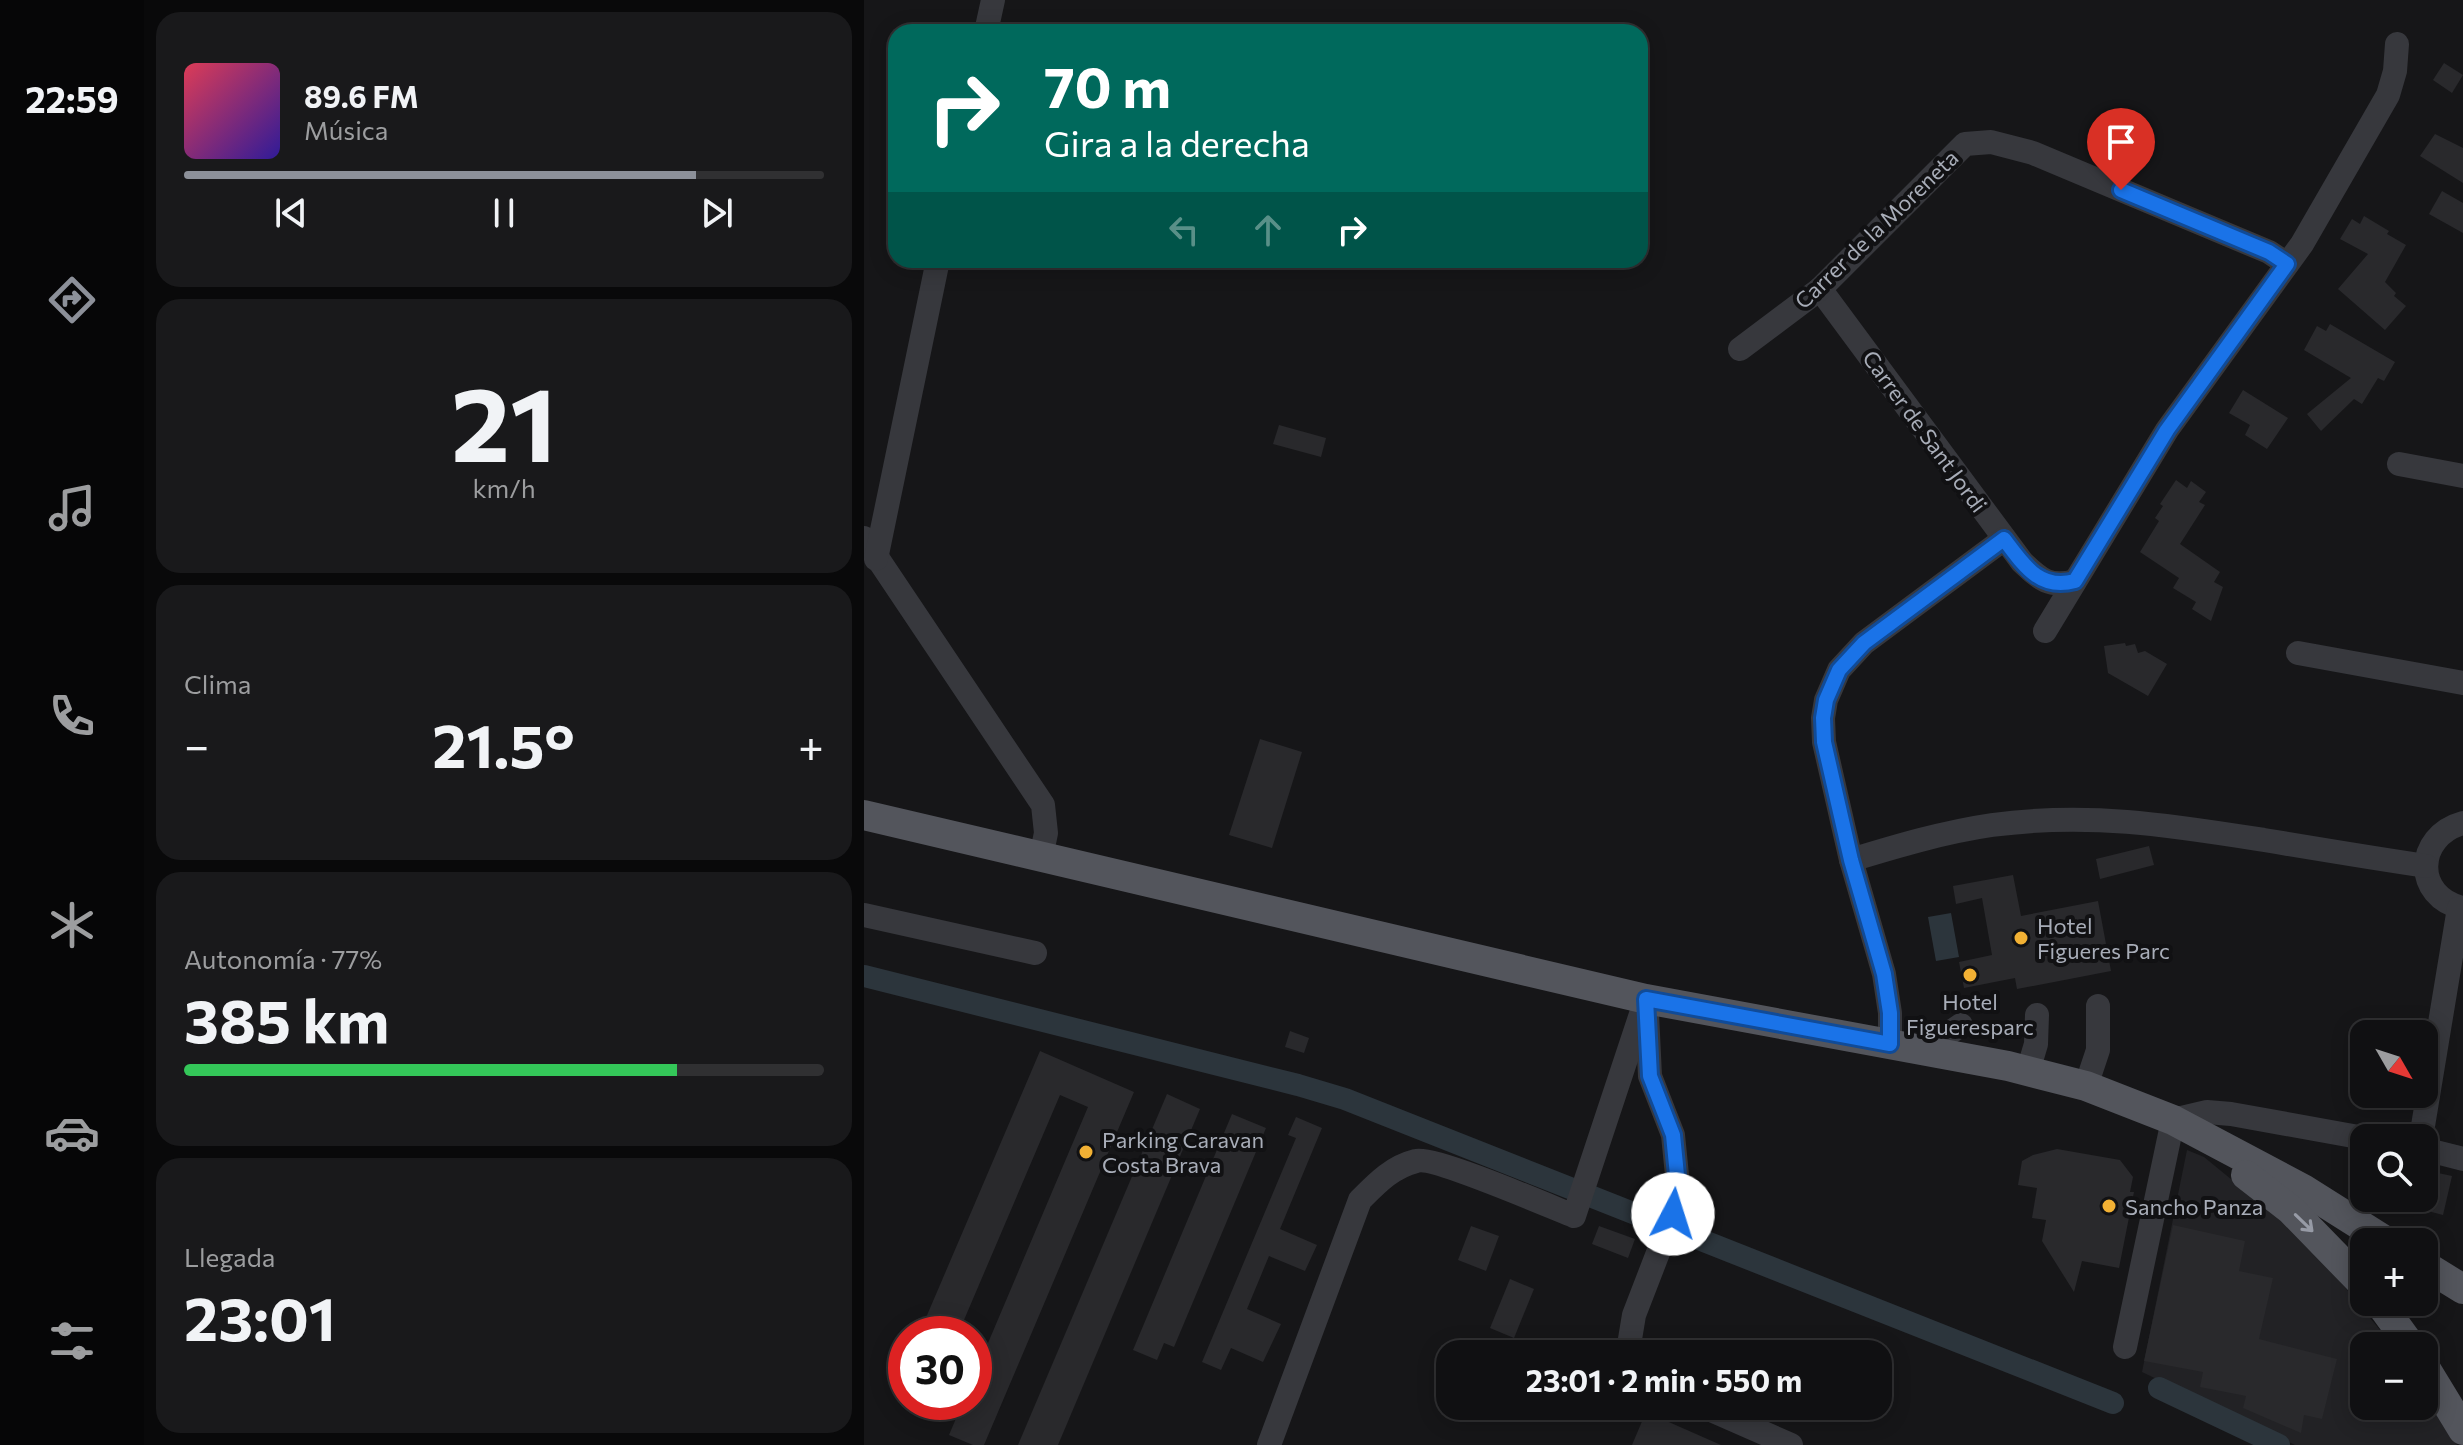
<!DOCTYPE html>
<html lang="es">
<head>
<meta charset="utf-8">
<style>
  :root { --surface:#101012; --page:#19191b; --text:#f1f3f6; --muted:#9c9d9f; --line:#303032; --accent:#8c9099 }
  body { margin:0; font-family:Commissioner,sans-serif; background:var(--page); color:var(--text); height:100vh; display:flex; flex-direction:column; font-size:30px; white-space:nowrap }
  * { box-sizing:border-box; margin:0 }
  p { font-size:26px; color:var(--muted) }
  .icon { flex:none; width:44px; height:44px; fill:none; stroke:currentColor; stroke-width:2; stroke-linecap:round; stroke-linejoin:round }
  .map { position:relative; flex:1; overflow:hidden }
  .details { display:flex; flex-direction:column; gap:12px; padding:12px; background:#09090a; width:720px }
  .details>* { flex:none }
  .hud { position:absolute; left:24px; top:24px; width:760px; height:244px; border-radius:24px; box-shadow:0 4px 20px #0003,0 0 0 2px var(--line); background:#00695c; color:#fff; overflow:hidden }
  .needle { width:52px; rotate:129deg }
  .tools { position:absolute; left:1486px; top:1020px; display:grid; gap:16px }
  .tools a { display:grid; place-items:center; width:88px; height:88px; border-radius:16px; background:var(--surface); box-shadow:0 4px 20px #0003,0 0 0 2px var(--line); font-size:40px }
  .speed { position:absolute; left:24px; top:1316px; display:flex; gap:16px; font-size:40px; font-weight:700; text-align:center }
  .speed>* { display:grid; place-content:center; width:104px; height:104px; border-radius:50%; background:var(--surface); box-shadow:0 4px 20px #0003,0 0 0 2px var(--line); line-height:1 }
  .speed .limit { border:12px solid #d22; background:#fff; color:#111 }
  .pin { position:absolute; display:grid; place-items:center; width:68px; height:68px; color:#fff; margin:-82px -34px; border-radius:50% 50% 50% 0; rotate:-45deg; box-shadow:0 0 8px #0007 }
  .pin .icon { rotate:45deg }
  .me { position:absolute; width:88px; margin:-44px; rotate:5deg; stroke-linejoin:round; filter:drop-shadow(0 0 6px #0008) }
  .turn { display:flex; align-items:center; gap:28px; height:168px; padding:0 24px; font-size:36px }
  .turn .icon { width:104px; height:104px; stroke-width:2.5 }
  .turn b { display:block; font-size:56px; line-height:68px }
  .lanes { display:flex; align-items:center; height:76px; padding:0 24px; background:#0003; justify-content:center; gap:40px; direction:ltr }
  .lanes .off { opacity:.35 }
  .big { font-size:60px; font-weight:700; line-height:1.1 }
  .details .tile { flex:1; display:flex; flex-direction:column; justify-content:center; gap:12px; min-width:0; padding:0 28px; border-radius:24px; background:var(--page) }
  .details .dial { align-items:center; gap:0 }
  .dial b { font-size:104px; line-height:1 }
  .song { display:flex; align-items:center; gap:24px }
  .cover { width:96px; height:96px; border-radius:12px; background:linear-gradient(135deg,hsl(350 70% 55%),hsl(250 70% 35%)) }
  .played { height:8px; border-radius:4px; background:linear-gradient(90deg,var(--accent) 80%,var(--line) 80%) }
  .keys { display:flex; justify-content:space-around; direction:ltr }
  .heat { display:flex; justify-content:space-between; align-items:center; font-size:44px; direction:ltr }
  .charge { height:12px; border-radius:6px; background:linear-gradient(90deg,#34c759 77%,var(--line) 0) }
  .trip { position:absolute; left:572px; top:1340px; width:456px; height:80px; border-radius:24px; background:var(--surface); box-shadow:0 4px 20px #0003,0 0 0 2px var(--line); font-weight:700; line-height:80px; text-align:center }
  main { display:flex; flex:1; min-height:0 }
  .menu { display:flex; flex-direction:column; width:144px; justify-content:space-around; align-items:center; background:#060607; color:var(--muted) }
  .menu .icon { width:56px; height:56px }
  .menu .on { color:var(--accent) }
  .menu b { font-size:36px; color:var(--text) }
  .map>svg:first-child { display:block }
  .built { fill:#222225 }
  .water { fill:#2c353c }
  .lines { fill:none; stroke-linecap:round; stroke-linejoin:round }
  .canal { stroke:#2c353c; stroke-width:22 }
  .building { fill:#29292c }
  .minor { stroke:#37383d; stroke-width:24 }
  .major { stroke:#53555c; stroke-width:30 }
  .oneway { stroke:#979ba6 }
  .route-casing { stroke:#114b97; stroke-width:20 }
  .route { stroke:#1a73e8; stroke-width:14 }
  .poi-dot { fill:#f2b134; stroke:#111113; stroke-width:3 }
  .labels { text-anchor:middle; dominant-baseline:central; stroke-width:8; stroke-linejoin:round; paint-order:stroke }
  .street-label { font-size:22px; fill:#a8adb8; stroke:#111113 }
  .poi-label { font-size:22px; fill:#a8adb8; stroke:#111113; text-anchor:start }
</style>
</head>
<body>
<main>
<nav class="menu">
<b>22:59</b>
<svg class="icon on" aria-label="directions" viewBox="0 0 24 24"><path d="M12 3l9 9-9 9-9-9zM9 14v-3h6M13 9l2 2-2 2"/></svg>
<svg class="icon" aria-label="music" viewBox="0 0 24 24"><path d="M9 18V5l10-2v13"/><circle cx="6" cy="18" r="3"/><circle cx="16" cy="16" r="3"/></svg>
<svg class="icon" aria-label="phone" viewBox="0 0 24 24"><path d="M5 4h4l2 5-3 2q2 4 5 5l2-3 5 2v4C11 20 4 13 5 4z"/></svg>
<svg class="icon" aria-label="climate" viewBox="0 0 24 24"><path d="M12 3v18M4 7l16 10M4 17L20 7"/></svg>
<svg class="icon" aria-label="car" viewBox="0 0 24 24"><path d="M5 17H2v-5l4-1 3-4h7l3 4 3 1v5h-3M9 17h6M6 11h13"/><circle cx="7" cy="17" r="2"/><circle cx="17" cy="17" r="2"/></svg>
<svg class="icon" aria-label="filters" viewBox="0 0 24 24"><path d="M4 7h16M4 17h16"/><circle cx="9" cy="7" r="2"/><circle cx="15" cy="17" r="2"/></svg>
</nav>
<section class="details">
<div class="tile">
<div class="song"><i class="cover"></i><div><b>89.6 FM</b><p>Música</p></div></div>
<div class="played"></div>
<div class="keys"><svg class="icon" aria-label="previous" viewBox="0 0 24 24"><path d="M18 5L8 12l10 7zM5 5v14"/></svg><svg class="icon" aria-label="pause" viewBox="0 0 24 24"><path d="M8 5v14M16 5v14"/></svg><svg class="icon" aria-label="next" viewBox="0 0 24 24"><path d="M6 5l10 7-10 7zM19 5v14"/></svg></div>
</div>
<div class="tile dial"><b>21</b><p>km/h</p></div>
<div class="tile"><p>Clima</p>
<div class="heat"><a>−</a><b class="big">21.5°</b><a>+</a></div>
</div>
<div class="tile"><p>Autonomía · 77%</p><b class="big">385 km</b><div class="charge"></div></div>
<div class="tile"><p>Llegada</p><b class="big">23:01</b></div>
</section>
<div class="map">
<svg width="1599" height="1445" viewBox="0 0 1599 1445">
  <rect width="100%" height="100%" fill="#161618"/>
  <polygon class="built" points="1323,1150 1340,1157 1428,1229 1458,1259 1529,1346 1500,1346 1500,1406 1560,1406 1560,1391 1593,1445 1431,1445 1278,1372"/>
  <polygon class="water" points="1087,913 1095,957 1072,961 1064,917"/>
  <g class="lines">
    <g class="canal">
      <polyline points="0,976 434,1085 481,1099 1249,1403"/>
      <polyline points="1295,1388 1415,1445"/>
    </g>
  </g>
  <g class="building">
    <polygon points="1580,63 1599,75 1588,93 1569,80"/>
    <polygon points="1571,134 1599,148 1599,183 1556,156"/>
    <polygon points="1578,191 1599,203 1599,233 1565,214"/>
    <polygon points="1500,216 1525,231 1523,234 1542,245 1521,282 1532,293 1530,296 1542,306 1521,330 1474,289 1504,254 1476,239 1488,219 1496,224"/>
    <polygon points="1466,324 1531,362 1520,381 1514,378 1498,404 1490,399 1457,431 1443,414 1487,378 1440,350 1453,326 1462,331"/>
    <polygon points="1379,390 1424,418 1403,449 1381,435 1386,425 1365,413"/>
    <polygon points="415,425 462,438 457,457 409,444"/>
    <polygon points="1312,480 1323,488 1327,481 1342,492 1335,502 1341,505 1316,544 1356,572 1350,582 1359,587 1347,621 1328,609 1332,602 1309,588 1315,578 1276,552 1295,521 1291,518 1299,506 1296,504"/>
    <polygon points="1261,643 1262,646 1271,644 1274,653 1281,651 1303,664 1284,696 1244,673 1240,646"/>
    <polygon points="396,739 438,752 408,848 365,835"/>
    <polygon points="1285,846 1290,865 1236,879 1232,859"/>
    <polygon points="1149,875 1157,916 1234,901 1247,971 1153,989 1151,978 1100,988 1095,962 1128,955 1118,898 1092,904 1089,886"/>
    <polygon points="426,1031 445,1038 440,1053 421,1047"/>
    <polygon points="176,1051 270,1092 120,1445 109,1445 85,1435 99,1402 110,1402 110,1376 224,1107 196,1095 94,1334 55,1334"/>
    <polygon points="303,1094 336,1109 194,1445 154,1445"/>
    <polygon points="368,1114 402,1128 310,1347 300,1343 293,1360 269,1350"/>
    <polygon points="432,1117 458,1128 416,1229 453,1245 441,1271 405,1256 383,1309 417,1324 399,1362 367,1348 357,1370 338,1362 432,1138 424,1135"/>
    <polygon points="1193,1149 1256,1160 1269,1177 1266,1192 1270,1192 1255,1268 1218,1261 1210,1292 1178,1241 1182,1220 1168,1218 1173,1188 1154,1185 1158,1161 1169,1155"/>
    <polygon points="1560,1170 1588,1176 1579,1215 1560,1210"/>
    <polygon points="1309,1225 1381,1241 1375,1271 1409,1278 1395,1339 1473,1359 1458,1419 1440,1415 1437,1433 1379,1408 1382,1396 1336,1387 1339,1372 1280,1361"/>
    <polygon points="607,1226 635,1236 622,1271 594,1260"/>
    <polygon points="735,1226 771,1239 764,1258 728,1244"/>
    <polygon points="646,1279 670,1289 650,1338 626,1328"/>
    <polygon points="782,1412 857,1445 768,1445"/>
  </g>
  <g class="lines">
    <g class="minor">
      <polyline points="122,32 129,0"/>
      <path d="M956,289l202,273c18,17 27,26 53,19"/>
      <polyline points="876,349 956,289 1101,144 1127,142 1169,153 1405,252 1423,264"/>
      <polyline points="1535,464 1599,476"/>
      <polyline points="0,538 179,805 182,833 177,857"/>
      <polyline points="12,559 74,260"/>
      <polyline points="1181,631 1303,430 1438,244 1524,95 1531,71 1533,44"/>
      <polyline points="1434,653 1599,683"/>
      <path d="M1599,823c-48,13 -50,74 0,85"/>
      <path d="M987,860c46,-14 93,-28 141,-35 97,-13 177,0 272,15 54,9 108,18 162,26"/>
      <polyline points="0,915 171,953"/>
      <polyline points="1026,1044 1026,1013 1020,974 987,860 960,742 959,718 962,700 975,670 1000,643 1140,539"/>
      <polyline points="1060,1050 1097,1025"/>
      <polyline points="1164,1071 1172,1044 1173,1015"/>
      <polyline points="1222,1086 1234,1050 1234,1006"/>
      <polyline points="1557,1138 1595,908"/>
      <polyline points="1560,1149 1599,1159"/>
      <polyline points="1261,1347 1309,1120 1343,1112 1367,1114 1500,1138"/>
      <polyline points="771,1354 766,1339 770,1315 809,1214 814,1185 809,1135 786,1076 783,1013"/>
      <polyline points="838,1406 927,1445"/>
      <path d="M405,1445l91,-245c17,-17 32,-33 56,-39 17,-5 133,45 158,55l72,-217"/>
    </g>
    <g class="major">
      <polyline points="0,815 782,999 1144,1066 1222,1086 1309,1120 1439,1189 1523,1242"/>
      <polyline points="1382,1175 1427,1210 1500,1285"/>
      <polyline points="1560,1265 1599,1289"/>
      <polyline points="1515,1302 1547,1346"/>
      <polyline points="1560,1366 1599,1430"/>
    </g>
  </g>
  <defs><path id="oneway-shaft" d="M-6 0H5M1.5-3L5.5 0L1.5 3" fill="none" stroke-width="1.6" stroke-linecap="round" stroke-linejoin="round" transform="scale(2)"/></defs>
  <use class="oneway" href="#oneway-shaft" transform="translate(1440 1223) rotate(44)"/>
  <g class="lines">
    <g class="route-casing">
      <path id="route" d="M809,1214l5,-29 -5,-50 -23,-59 -4,-77 244,45v-31l-6,-39 -33,-114 -27,-118 -1,-24 3,-18 13,-30 25,-27 140,-104c19,25 35,52 71,42l92,-151 120,-166 -18,-12 -148,-62"/>
    </g>
    <use href="#route" class="route"/>
  </g>
  <g class="poi-dot">
    <circle cx="1157" cy="938" r="8"/>
    <circle cx="1106" cy="975" r="8"/>
    <circle cx="222" cy="1152" r="8"/>
    <circle cx="1245" cy="1206" r="8"/>
  </g>
  <g class="labels">
    <g class="street-label">
      <text transform="translate(1012 229) rotate(-44)">Carrer de la Moreneta</text>
      <text transform="translate(1061 431) rotate(54)">Carrer de Sant Jordi</text>
    </g>
    <g class="poi-label">
      <text x="1173" y="925">Hotel<tspan x="1173" dy="25">Figueres Parc</tspan></text>
      <text x="1106" y="1001" text-anchor="middle">Hotel<tspan x="1106" dy="25">Figueresparc</tspan></text>
      <text x="238" y="1139">Parking Caravan<tspan x="238" dy="25">Costa Brava</tspan></text>
      <text x="1261" y="1206">Sancho Panza</text>
    </g>
  </g>
</svg>
<div class="tools">
<a><svg class="needle" viewBox="-14 -14 28 28"><path d="M0-13l5 13h-10z" fill="#e53935"/><path d="M0 13l5-13h-10z" fill="#9c9d9f"/></svg></a>
<a><svg class="icon" aria-label="search" viewBox="0 0 24 24"><circle cx="10" cy="10" r="6"/><path d="M15 15l6 6"/></svg></a>
<a>+</a>
<a>−</a>
</div>
<div class="speed"><div class="limit">30</div></div>
<div class="pin" style="left:1257px;top:190px;background:#d93025"><svg class="icon" aria-label="arrive" viewBox="0 0 24 24"><path d="M6 21V4h12l-3 4 3 4H6"/></svg></div>
<svg class="me" style="left:809px;top:1214px" viewBox="-20 -20 40 40"><circle r="19" fill="#fff"/><path d="M0-13L10 11 0 6-10 11z" fill="#1a73e8"/></svg>
<div class="trip">23:01 · 2 min · 550 m</div>
<div class="hud">
<div class="turn"><svg class="icon" aria-label="right" viewBox="0 0 24 24"><path d="M7 20v-9h11M14 6l5 5-5 5"/></svg><div><b>70 m</b>Gira a la derecha</div></div>
<div class="lanes"><svg class="icon off" aria-label="left" viewBox="0 0 24 24"><path d="M17 20v-9H6M10 6l-5 5 5 5"/></svg><svg class="icon off" aria-label="ahead" viewBox="0 0 24 24"><path d="M12 20V5M6 11l6-6 6 6"/></svg><svg class="icon" aria-label="right" viewBox="0 0 24 24"><path d="M7 20v-9h11M14 6l5 5-5 5"/></svg></div>
</div>
</div>
</main>
</body>
</html>
